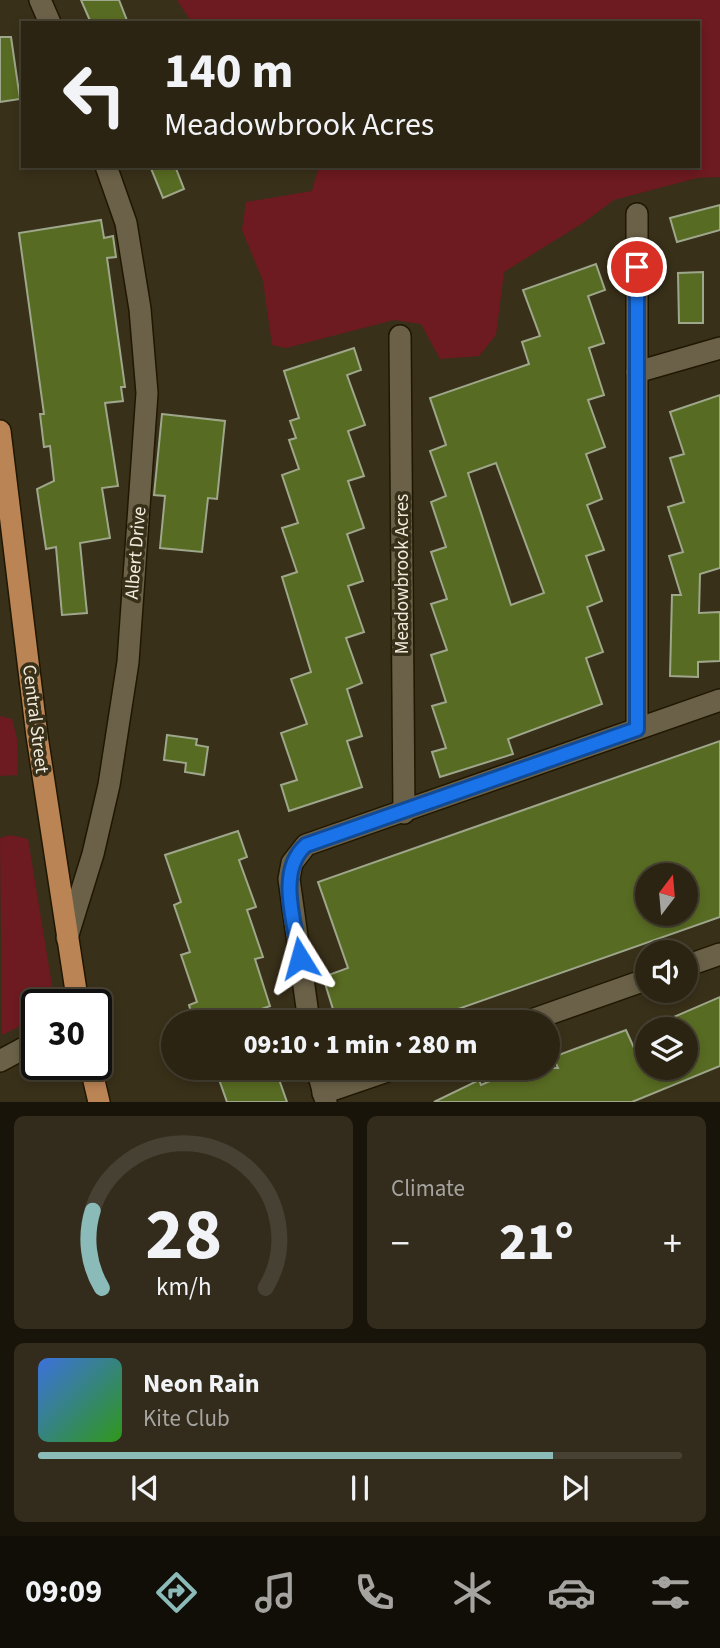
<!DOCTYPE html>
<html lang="en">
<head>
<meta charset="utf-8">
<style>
  :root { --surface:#2b2413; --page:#332c1c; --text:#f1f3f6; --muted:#a6a4a0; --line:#474133; --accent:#8bbbb9 }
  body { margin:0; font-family:"Source Sans 3",sans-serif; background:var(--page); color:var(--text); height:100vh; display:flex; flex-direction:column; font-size:26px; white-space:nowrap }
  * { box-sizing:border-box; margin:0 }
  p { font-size:23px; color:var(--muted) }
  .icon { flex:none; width:38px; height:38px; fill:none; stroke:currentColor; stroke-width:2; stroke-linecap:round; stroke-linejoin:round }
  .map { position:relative; height:1102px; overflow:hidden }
  .drawer { display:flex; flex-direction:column; gap:14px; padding:14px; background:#18140a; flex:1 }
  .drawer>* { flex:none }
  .top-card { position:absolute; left:21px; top:21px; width:679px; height:147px; border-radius:0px; box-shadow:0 4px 10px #0003,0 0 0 2px var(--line); background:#2b2413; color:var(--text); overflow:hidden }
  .needle { width:46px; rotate:16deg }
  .tools { position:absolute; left:635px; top:863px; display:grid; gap:14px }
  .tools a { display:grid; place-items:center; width:63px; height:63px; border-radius:50%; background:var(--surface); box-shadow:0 4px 10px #0003,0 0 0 2px var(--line); font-size:35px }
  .speed { position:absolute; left:21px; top:989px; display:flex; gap:14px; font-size:35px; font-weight:700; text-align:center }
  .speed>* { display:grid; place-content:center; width:91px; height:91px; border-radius:50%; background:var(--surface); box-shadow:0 4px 10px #0003,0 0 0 2px var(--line); line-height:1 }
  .speed .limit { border:4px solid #111; border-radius:10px; background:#fff; color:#111 }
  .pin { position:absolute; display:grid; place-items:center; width:60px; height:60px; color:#fff; margin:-30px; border:4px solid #fff; border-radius:50%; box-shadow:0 2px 7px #0007 }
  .me { position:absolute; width:77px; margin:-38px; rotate:352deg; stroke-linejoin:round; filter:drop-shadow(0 0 5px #0008) }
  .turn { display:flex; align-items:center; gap:24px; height:147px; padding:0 28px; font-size:32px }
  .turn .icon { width:91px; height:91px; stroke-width:2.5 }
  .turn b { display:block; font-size:49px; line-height:60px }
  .big { font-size:52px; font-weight:800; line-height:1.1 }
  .drawer .tile { flex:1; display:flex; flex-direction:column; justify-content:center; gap:10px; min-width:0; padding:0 24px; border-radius:10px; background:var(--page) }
  .drawer .dial { align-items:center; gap:0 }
  .dial svg { height:182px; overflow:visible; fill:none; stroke:var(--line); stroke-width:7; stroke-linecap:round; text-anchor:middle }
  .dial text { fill:var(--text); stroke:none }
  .song { display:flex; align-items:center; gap:21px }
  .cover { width:84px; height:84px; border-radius:10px; background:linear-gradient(135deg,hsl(220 70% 55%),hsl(110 70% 35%)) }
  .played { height:7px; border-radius:4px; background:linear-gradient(90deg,var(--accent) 80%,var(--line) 80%) }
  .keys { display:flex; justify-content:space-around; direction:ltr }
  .heat { display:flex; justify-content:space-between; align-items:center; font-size:38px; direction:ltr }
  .drawer .tiles { flex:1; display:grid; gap:14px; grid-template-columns:1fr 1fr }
  .tile:last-child { grid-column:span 2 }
  .trip { position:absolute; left:161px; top:1010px; width:399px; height:70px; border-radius:35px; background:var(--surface); box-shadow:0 4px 10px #0003,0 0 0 2px var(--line); font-weight:800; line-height:70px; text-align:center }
  .tab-bar { display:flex; height:112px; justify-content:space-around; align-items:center; background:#110e08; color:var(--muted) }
  .tab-bar .icon { width:49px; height:49px }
  .tab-bar .current { color:var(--accent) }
  .tab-bar b { font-size:32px; color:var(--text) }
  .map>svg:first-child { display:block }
  .green { fill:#6d1a20 }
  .building { fill:#586b22; stroke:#9ea78c; stroke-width:2; fill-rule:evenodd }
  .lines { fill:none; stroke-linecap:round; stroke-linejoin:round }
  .street-casing { stroke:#201702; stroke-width:24 }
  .primary-casing { stroke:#201702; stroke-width:24 }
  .street { stroke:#6b6148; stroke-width:21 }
  .primary { stroke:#bb8455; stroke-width:21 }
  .route-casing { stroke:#114b97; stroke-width:18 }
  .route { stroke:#1a73e8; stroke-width:12 }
  .labels { text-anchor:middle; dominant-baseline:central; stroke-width:7; stroke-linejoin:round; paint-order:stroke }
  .street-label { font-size:19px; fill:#f1ebdd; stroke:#393019 }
</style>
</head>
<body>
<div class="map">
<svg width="720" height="1102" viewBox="0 0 720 1102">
  <rect width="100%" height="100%" fill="#393019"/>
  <g class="green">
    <polygon points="177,0 720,0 720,177 697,178 614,200 583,223 504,272 496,335 479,356 440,359 421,324 394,320 286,348 272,345 263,281 242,230 246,202 312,191 319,166 698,166 698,23 192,23"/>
    <polygon points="0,716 12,719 17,739 18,775 0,776"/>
    <polygon points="10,835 28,839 54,997 49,1004 37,1004 37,1018 2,1035 0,838"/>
  </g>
  <g class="building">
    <polygon points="81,0 119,0 128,23 91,23"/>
    <polygon points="0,37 11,37 20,99 0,102"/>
    <polygon points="150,166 175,166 184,189 163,198"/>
    <polygon points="720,205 720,230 677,242 670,218"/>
    <polygon points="101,220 104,238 113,236 116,257 107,258 125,387 121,387 123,401 105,403 118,486 102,488 110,538 80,543 87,613 62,615 56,547 46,549 37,489 54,481 50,446 44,447 40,414 44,414 19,233"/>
    <path d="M596,264l9,26 -17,6 16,47 -15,5 15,47 -16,5 17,47 -19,7 16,45 -15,6 17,45 -18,6 16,45 -15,6 16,45 -17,6 16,46 -94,35 5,15 -73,23 -8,-25 14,-4 -14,-42 14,-4 -15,-47 16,-5 -16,-46 16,-5 -16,-47 15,-5 -15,-45 15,-6 -16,-45 16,-6 -16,-47 99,-34 -7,-22 18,-6 -17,-46zM496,463l48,130 -33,12 -43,-132z"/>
    <polygon points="703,272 703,323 679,323 678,273"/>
    <polygon points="354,348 361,370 347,375 365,425 348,431 364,476 348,481 364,528 347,534 363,581 348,586 364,632 346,638 362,683 347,689 362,736 347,741 362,787 289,811 281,785 297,780 281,733 307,724 291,679 311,672 282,577 297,572 282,528 298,523 282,475 299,469 289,440 296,438 290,421 299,418 284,371"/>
    <polygon points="720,395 720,568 700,574 699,613 720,612 720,661 698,662 698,677 670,676 672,595 681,595 669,556 683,552 668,507 684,502 670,458 684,454 670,412"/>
    <polygon points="162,414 225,421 217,499 208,498 202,552 160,548 165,496 154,495"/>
    <polygon points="167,735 197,739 196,745 208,747 204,775 185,772 186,763 164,760"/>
    <path d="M720,741v176l-299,105h-84l-14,-45 25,-9 -30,-86zM675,870l2,5h9v39h-38l-8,-32 8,-3v-4z"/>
    <polygon points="238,831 247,857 239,860 256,907 247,910 263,957 255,959 270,1006 223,1022 194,1022 189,1005 197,1002 181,955 190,952 174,905 181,902 165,855"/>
    <polygon points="720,997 720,1066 632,1102 434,1102 479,1080 481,1085 520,1068 558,1068 553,1057 626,1030 643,1068 686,1068 686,1029 646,1029"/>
    <polygon points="215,1068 275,1068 287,1102 227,1102"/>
  </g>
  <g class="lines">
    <g class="street-casing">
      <g id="street">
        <polyline points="40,0 50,23"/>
        <polyline points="637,214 637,729"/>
        <polyline points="400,336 404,813"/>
        <polyline points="637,372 720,348"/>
        <polyline points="67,938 93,854 109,785 128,662 147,393 140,309 126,223 106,166"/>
        <polyline points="686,966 720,954"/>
        <polyline points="309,1022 289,879 292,863 306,845 720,700"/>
        <polyline points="526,1022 648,979"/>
        <polyline points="0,1061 37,1041"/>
        <polyline points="317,1068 326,1102"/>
        <polyline points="323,1093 396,1068"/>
      </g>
    </g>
    <g class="primary-casing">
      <g id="primary">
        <polyline points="0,431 37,736 78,1004"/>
        <polyline points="90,1064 99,1102"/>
      </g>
    </g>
    <use href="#street" class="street"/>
    <use href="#primary" class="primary"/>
  </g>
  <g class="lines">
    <g class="route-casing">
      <path id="route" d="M300,958c-5,-34 -24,-87 6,-113l331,-116v-462"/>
    </g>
    <use href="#route" class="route"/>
  </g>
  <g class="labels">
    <g class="street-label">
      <text transform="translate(136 553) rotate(-85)">Albert Drive</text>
      <text transform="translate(402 574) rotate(-90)">Meadowbrook Acres</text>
      <text transform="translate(35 719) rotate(83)">Central Street</text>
    </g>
  </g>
</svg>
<div class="tools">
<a><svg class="needle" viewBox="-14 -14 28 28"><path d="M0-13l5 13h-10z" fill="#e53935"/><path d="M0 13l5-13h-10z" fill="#a6a4a0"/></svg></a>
<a><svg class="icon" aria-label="sound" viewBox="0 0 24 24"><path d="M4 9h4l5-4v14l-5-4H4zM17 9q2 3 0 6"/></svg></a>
<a><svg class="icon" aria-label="layers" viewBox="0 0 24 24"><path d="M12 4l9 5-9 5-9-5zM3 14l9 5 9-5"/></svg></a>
</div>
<div class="speed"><div class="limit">30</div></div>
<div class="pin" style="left:637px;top:267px;background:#d93025"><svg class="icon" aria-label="arrive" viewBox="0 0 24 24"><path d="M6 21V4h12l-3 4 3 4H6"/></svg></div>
<svg class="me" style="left:300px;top:958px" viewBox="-20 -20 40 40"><path d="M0-17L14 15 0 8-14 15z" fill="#1a73e8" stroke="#fff" stroke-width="4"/></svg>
<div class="trip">09:10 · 1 min · 280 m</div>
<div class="top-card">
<div class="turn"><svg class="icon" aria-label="left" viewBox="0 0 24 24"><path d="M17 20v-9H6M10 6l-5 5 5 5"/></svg><div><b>140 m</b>Meadowbrook Acres</div></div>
</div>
</div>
<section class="drawer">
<div class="tiles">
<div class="tile dial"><svg viewBox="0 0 100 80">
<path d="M14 69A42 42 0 1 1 86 69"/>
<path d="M14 69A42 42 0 0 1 10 35" stroke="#8bbbb9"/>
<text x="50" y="56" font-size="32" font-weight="700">28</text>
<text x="50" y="72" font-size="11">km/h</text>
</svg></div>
<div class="tile"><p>Climate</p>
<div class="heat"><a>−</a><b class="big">21°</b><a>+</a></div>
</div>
<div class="tile">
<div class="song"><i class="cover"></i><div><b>Neon Rain</b><p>Kite Club</p></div></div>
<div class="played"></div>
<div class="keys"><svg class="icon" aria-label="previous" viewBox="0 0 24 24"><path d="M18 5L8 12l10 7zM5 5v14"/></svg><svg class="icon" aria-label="pause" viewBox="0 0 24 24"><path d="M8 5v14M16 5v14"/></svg><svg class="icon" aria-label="next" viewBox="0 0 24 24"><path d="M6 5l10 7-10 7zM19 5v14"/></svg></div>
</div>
</div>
</section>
<nav class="tab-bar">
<b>09:09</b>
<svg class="icon current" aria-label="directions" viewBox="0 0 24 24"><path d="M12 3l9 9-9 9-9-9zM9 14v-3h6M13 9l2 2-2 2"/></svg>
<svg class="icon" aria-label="music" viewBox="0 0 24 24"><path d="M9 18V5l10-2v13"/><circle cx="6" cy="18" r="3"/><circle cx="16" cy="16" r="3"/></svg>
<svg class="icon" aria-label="phone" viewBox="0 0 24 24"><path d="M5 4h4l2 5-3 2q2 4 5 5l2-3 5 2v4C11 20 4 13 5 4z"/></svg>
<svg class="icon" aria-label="climate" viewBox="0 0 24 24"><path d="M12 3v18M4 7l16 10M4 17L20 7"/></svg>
<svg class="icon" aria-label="car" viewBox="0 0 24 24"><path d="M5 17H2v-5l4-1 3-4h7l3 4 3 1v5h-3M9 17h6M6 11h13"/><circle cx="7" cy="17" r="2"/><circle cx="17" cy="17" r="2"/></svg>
<svg class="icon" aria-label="filters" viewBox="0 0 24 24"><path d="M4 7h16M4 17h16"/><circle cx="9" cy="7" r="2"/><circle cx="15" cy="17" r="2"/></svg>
</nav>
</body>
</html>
